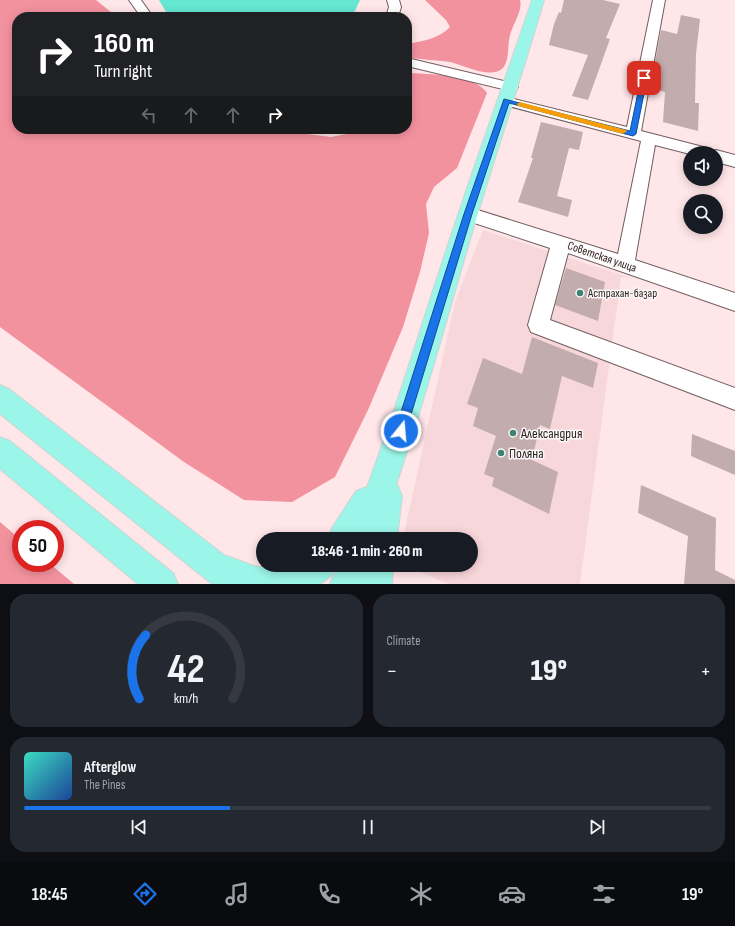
<!DOCTYPE html>
<html lang="en">
<head>
<meta charset="utf-8">
<style>
  :root { --surface:#171b24; --page:#242831; --text:#f1f3f6; --muted:#9ea1a6; --line:#363941; --accent:#1a73e8 }
  body { margin:0; font-family:"Sofia Sans Condensed",sans-serif; background:var(--page); color:var(--text); height:100vh; display:flex; flex-direction:column; font-size:15px; white-space:nowrap }
  * { box-sizing:border-box; margin:0 }
  p { font-size:13px; color:var(--muted) }
  .icon { flex:none; width:22px; height:22px; fill:none; stroke:currentColor; stroke-width:2; stroke-linecap:round; stroke-linejoin:round }
  .map { position:relative; height:584px; overflow:hidden }
  .drawer { display:flex; flex-direction:column; gap:10px; padding:10px; background:#0d0f14; flex:1 }
  .drawer>* { flex:none }
  .top-card { position:absolute; left:12px; top:12px; width:400px; height:122px; border-radius:16px; box-shadow:0 2px 10px #0003; background:#202124; color:#fff; overflow:hidden }
  .buttons { position:absolute; left:683px; top:146px; display:grid; gap:8px }
  .buttons a { display:grid; place-items:center; width:40px; height:40px; border-radius:50%; background:var(--surface); box-shadow:0 2px 10px #0003; font-size:20px }
  .speed { position:absolute; left:12px; top:520px; display:flex; gap:8px; font-size:20px; font-weight:700; text-align:center }
  .speed>* { display:grid; place-content:center; width:52px; height:52px; border-radius:50%; background:var(--surface); box-shadow:0 2px 10px #0003; line-height:1 }
  .speed .limit { border:6px solid #d22; background:#fff; color:#111 }
  .pin { position:absolute; display:grid; place-items:center; width:34px; height:34px; color:#fff; margin:-17px; border-radius:8px; box-shadow:0 2px 6px #0006 }
  .me { position:absolute; width:44px; margin:-22px; rotate:17deg; stroke-linejoin:round; filter:drop-shadow(0 0 3px #0008) }
  .turn { display:flex; align-items:center; gap:14px; height:84px; padding:0 16px; font-size:18px }
  .turn .icon { width:52px; height:52px; stroke-width:2.5 }
  .turn b { display:block; font-size:28px; line-height:34px }
  .lanes { display:flex; align-items:center; height:38px; padding:0 16px; background:#0003; justify-content:center; gap:20px; direction:ltr }
  .lanes .off { opacity:.35 }
  .big { font-size:30px; font-weight:800; line-height:1.1 }
  .drawer .tile { flex:1; display:flex; flex-direction:column; justify-content:center; gap:6px; min-width:0; padding:0 14px; border-radius:16px; background:var(--page) }
  .drawer .dial { align-items:center; gap:0 }
  .dial svg { height:104px; overflow:visible; fill:none; stroke:var(--line); stroke-width:7; stroke-linecap:round; text-anchor:middle }
  .dial text { fill:var(--text); stroke:none }
  .song { display:flex; align-items:center; gap:12px }
  .cover { width:48px; height:48px; border-radius:6px; background:linear-gradient(135deg,hsl(170 70% 55%),hsl(220 70% 35%)) }
  .played { height:4px; border-radius:2px; background:linear-gradient(90deg,var(--accent) 30%,var(--line) 30%) }
  .keys { display:flex; justify-content:space-around; direction:ltr }
  .heat { display:flex; justify-content:space-between; align-items:center; font-size:22px; direction:ltr }
  .drawer .tiles { flex:1; display:grid; gap:10px; grid-template-columns:1fr 1fr }
  .tile:last-child { grid-column:span 2 }
  .trip { position:absolute; left:256px; top:532px; width:222px; height:40px; border-radius:20px; background:var(--surface); box-shadow:0 2px 10px #0003; font-weight:800; line-height:40px; text-align:center }
  .tab-bar { display:flex; height:64px; justify-content:space-around; align-items:center; background:#090b0e; color:var(--muted) }
  .tab-bar .icon { width:28px; height:28px }
  .tab-bar .on { color:var(--accent) }
  .tab-bar b { font-size:18px; color:var(--text) }
  .map>svg:first-child { display:block }
  .built { fill:#f8d7da }
  .forest { fill:#f3929f }
  .water { fill:#65e7d2 }
  .building { fill:#c3acae }
  .lines { fill:none; stroke-linecap:round; stroke-linejoin:round }
  .minor-casing { stroke:#725d5f; stroke-width:2 }
  .major-casing { stroke:#d5d3d3; stroke-width:2 }
  .minor { fill:#fff; fill-rule:evenodd }
  .major { fill:#9bf5e8; fill-rule:evenodd }
  .route { fill:#1a73e8; stroke:#114b97 }
  .slow { fill:#f59e0b }
  .poi-dot { fill:#3f8377; stroke:#fef9f9; stroke-width:1.5 }
  .labels { text-anchor:middle; dominant-baseline:central; stroke-width:3; stroke-linejoin:round; paint-order:stroke }
  .street-label { font-size:12px; fill:#2b2223; stroke:#fef9f9 }
  .poi-label { font-size:12px; fill:#2b2223; stroke:#fef9f9; text-anchor:start }
  .near-poi-label { font-size:14px; fill:#2b2223; stroke:#fef9f9; text-anchor:start }
</style>
</head>
<body>
<div class="map">
<svg width="735" height="584" viewBox="0 0 735 584">
  <rect width="100%" height="100%" fill="#ffe6e8"/>
  <polygon class="built" points="483,230 631,278 621,277 580,584 448,584 404,565 471,565 471,539 404,539 405,529 455,302"/>
  <g class="forest">
    <path d="M0,0h96l21,17h-100v112h250l64,8 31,-6 3,-2h42v-56c20,1 69,1 80,20l-30,75 -23,19 -8,17 3,29 -9,39 -17,55 -35,83 -33,67 -43,25 -48,-2 -60,-38 -184,-135z"/>
    <path d="M425,0h95c3,10 -7,24 -10,35 -3,10 0,24 -7,33 -11,12 -40,-3 -53,-6 -14,-2 -29,-2 -43,-5v-13c15,-3 32,-5 43,-17l-4,-7z"/>
    <polygon points="0,522 21,540 21,563 49,563 74,584 0,584"/>
  </g>
  <polygon class="water" points="159,0 360,0 355,11 347,17 169,17"/>
  <g class="building">
    <polygon points="564,0 603,0 620,4 606,38 610,39 588,100 572,96 588,55 549,45 554,24 559,12 561,13"/>
    <polygon points="681,15 700,19 696,54 695,103 699,103 698,131 663,122 665,92 650,88 661,30 677,34"/>
    <polygon points="541,122 583,132 579,150 569,148 557,196 572,200 568,217 518,202 533,158 531,158"/>
    <polygon points="566,268 605,282 598,321 555,305"/>
    <polygon points="532,337 598,363 593,388 562,376 550,429 540,425 532,460 558,472 549,514 492,486 494,478 484,474 496,436 473,426 478,408 467,404 483,358 522,374"/>
    <polygon points="692,434 735,451 735,475 691,456"/>
    <polygon points="641,485 716,518 715,570 735,580 735,584 684,584 688,536 638,513"/>
  </g>
  <g class="lines">
    <g class="minor-casing">
      <g id="minor">
        <polygon points="129,0 141,0 153,17 141,17"/>
        <polygon points="387,0 399,0 401,7 398,17 386,17 389,7"/>
        <polygon points="653,0 665,0 641,131 711,149 712,152 716,150 735,155 735,167 716,162 716,153 690,153 690,154 655,145 635,260 735,293 735,311 568,253 550,320 735,388 735,410 531,332 528,325 550,248 462,219 459,214 462,209 468,207 618,254 641,141 501,104 499,101 501,98 506,97 627,127"/>
        <polygon points="407,58 516,84 518,87 516,90 511,91 407,66"/>
      </g>
    </g>
    <g class="major-casing">
      <g id="major">
        <path d="M532,0h12c-21,72 -45,144 -67,216 -27,90 -51,181 -81,269l2,1 4,10 -5,43h-69l4,-11 24,-37 11,-4c34,-90 60,-182 91,-272 24,-72 50,-143 74,-215z"/>
        <polygon points="0,385 9,389 224,555 254,566 276,569 293,565 335,565 331,576 320,584 212,584 0,414"/>
        <polygon points="0,437 10,441 173,573 178,584 138,584 0,469"/>
        <polygon points="338,565 393,565 392,584 330,584"/>
      </g>
    </g>
    <use href="#minor" class="minor"/>
    <use href="#major" class="major"/>
  </g>
  <polygon class="route" points="644,76 647,78 636,134 633,136 509,103 472,214 406,431 405,435 401,436 397,435 395,431 464,214 504,99 630,131 641,78"/>
  <polygon class="slow" points="520,102 626,130 627,131 623,134 518,106 517,104"/>
  <g class="poi-dot">
    <circle cx="580" cy="293" r="4"/>
    <circle cx="513" cy="433" r="4"/>
    <circle cx="501" cy="453" r="4"/>
  </g>
  <g class="labels">
    <g class="street-label">
      <text transform="translate(602 257) rotate(19)">Советская улица</text>
    </g>
    <g class="poi-label">
      <text x="588" y="293">Астрахан-базар</text>
    </g>
    <g class="near-poi-label">
      <text x="521" y="433">Александрия</text>
      <text x="509" y="453">Поляна</text>
    </g>
  </g>
</svg>
<div class="buttons">
<a><svg class="icon" aria-label="sound" viewBox="0 0 24 24"><path d="M4 9h4l5-4v14l-5-4H4zM17 9q2 3 0 6"/></svg></a>
<a><svg class="icon" aria-label="search" viewBox="0 0 24 24"><circle cx="10" cy="10" r="6"/><path d="M15 15l6 6"/></svg></a>
</div>
<div class="speed"><div class="limit">50</div></div>
<div class="pin" style="left:644px;top:78px;background:#d93025"><svg class="icon" aria-label="arrive" viewBox="0 0 24 24"><path d="M6 21V4h12l-3 4 3 4H6"/></svg></div>
<svg class="me" style="left:401px;top:431px" viewBox="-20 -20 40 40"><circle r="17" fill="#1a73e8" stroke="#fff" stroke-width="3"/><path d="M0-11L8 9 0 5-8 9z" fill="#fff"/></svg>
<div class="trip">18:46 · 1 min · 260 m</div>
<div class="top-card">
<div class="turn"><svg class="icon" aria-label="right" viewBox="0 0 24 24"><path d="M7 20v-9h11M14 6l5 5-5 5"/></svg><div><b>160 m</b>Turn right</div></div>
<div class="lanes"><svg class="icon off" aria-label="left" viewBox="0 0 24 24"><path d="M17 20v-9H6M10 6l-5 5 5 5"/></svg><svg class="icon off" aria-label="ahead" viewBox="0 0 24 24"><path d="M12 20V5M6 11l6-6 6 6"/></svg><svg class="icon off" aria-label="ahead" viewBox="0 0 24 24"><path d="M12 20V5M6 11l6-6 6 6"/></svg><svg class="icon" aria-label="right" viewBox="0 0 24 24"><path d="M7 20v-9h11M14 6l5 5-5 5"/></svg></div>
</div>
</div>
<section class="drawer">
<div class="tiles">
<div class="tile dial"><svg viewBox="0 0 100 80">
<path d="M14 69A42 42 0 1 1 86 69"/>
<path d="M14 69A42 42 0 0 1 19 20" stroke="#1a73e8"/>
<text x="50" y="56" font-size="32" font-weight="700">42</text>
<text x="50" y="72" font-size="11">km/h</text>
</svg></div>
<div class="tile"><p>Climate</p>
<div class="heat"><a>−</a><b class="big">19°</b><a>+</a></div>
</div>
<div class="tile">
<div class="song"><i class="cover"></i><div><b>Afterglow</b><p>The Pines</p></div></div>
<div class="played"></div>
<div class="keys"><svg class="icon" aria-label="previous" viewBox="0 0 24 24"><path d="M18 5L8 12l10 7zM5 5v14"/></svg><svg class="icon" aria-label="pause" viewBox="0 0 24 24"><path d="M8 5v14M16 5v14"/></svg><svg class="icon" aria-label="next" viewBox="0 0 24 24"><path d="M6 5l10 7-10 7zM19 5v14"/></svg></div>
</div>
</div>
</section>
<nav class="tab-bar">
<b>18:45</b>
<svg class="icon on" aria-label="directions" viewBox="0 0 24 24"><path d="M12 3l9 9-9 9-9-9zM9 14v-3h6M13 9l2 2-2 2"/></svg>
<svg class="icon" aria-label="music" viewBox="0 0 24 24"><path d="M9 18V5l10-2v13"/><circle cx="6" cy="18" r="3"/><circle cx="16" cy="16" r="3"/></svg>
<svg class="icon" aria-label="phone" viewBox="0 0 24 24"><path d="M5 4h4l2 5-3 2q2 4 5 5l2-3 5 2v4C11 20 4 13 5 4z"/></svg>
<svg class="icon" aria-label="climate" viewBox="0 0 24 24"><path d="M12 3v18M4 7l16 10M4 17L20 7"/></svg>
<svg class="icon" aria-label="car" viewBox="0 0 24 24"><path d="M5 17H2v-5l4-1 3-4h7l3 4 3 1v5h-3M9 17h6M6 11h13"/><circle cx="7" cy="17" r="2"/><circle cx="17" cy="17" r="2"/></svg>
<svg class="icon" aria-label="filters" viewBox="0 0 24 24"><path d="M4 7h16M4 17h16"/><circle cx="9" cy="7" r="2"/><circle cx="15" cy="17" r="2"/></svg>
<b>19°</b>
</nav>
</body>
</html>
